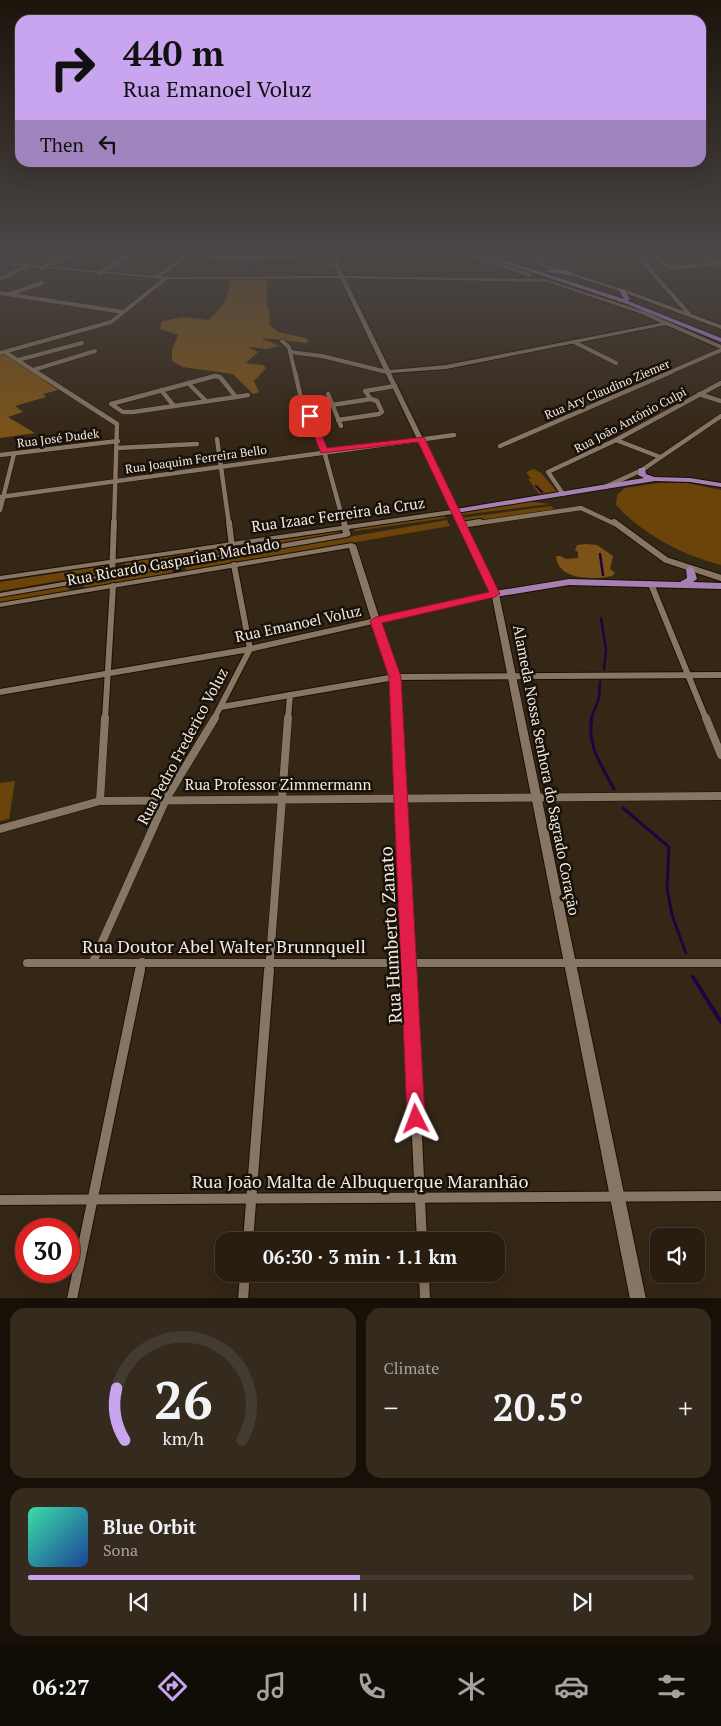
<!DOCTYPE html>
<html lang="en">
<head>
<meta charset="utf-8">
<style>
  :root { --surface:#281d10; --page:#342a1e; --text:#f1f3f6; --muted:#a5a29f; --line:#443b30; --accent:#c8a5ee }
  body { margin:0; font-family:"PT Serif",serif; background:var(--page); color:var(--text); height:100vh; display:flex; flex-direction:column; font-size:19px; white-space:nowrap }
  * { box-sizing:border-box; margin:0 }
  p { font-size:16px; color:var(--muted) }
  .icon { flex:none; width:28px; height:28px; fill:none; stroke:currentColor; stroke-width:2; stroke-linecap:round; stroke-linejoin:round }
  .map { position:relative; height:1298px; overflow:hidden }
  .panel { display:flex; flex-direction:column; gap:10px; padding:10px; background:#161009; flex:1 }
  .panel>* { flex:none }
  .top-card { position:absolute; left:15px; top:15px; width:691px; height:152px; border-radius:15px; box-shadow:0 5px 20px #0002,0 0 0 1px var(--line); background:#c8a5ee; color:#111; overflow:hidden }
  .fabs { position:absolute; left:650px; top:1228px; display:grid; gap:10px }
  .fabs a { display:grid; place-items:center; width:55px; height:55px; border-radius:10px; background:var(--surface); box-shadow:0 5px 20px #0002,0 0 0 1px var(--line); font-size:25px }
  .speed { position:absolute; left:15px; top:1218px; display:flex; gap:10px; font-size:25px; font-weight:700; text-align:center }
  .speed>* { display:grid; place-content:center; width:65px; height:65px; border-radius:50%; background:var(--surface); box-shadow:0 5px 20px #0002,0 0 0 1px var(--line); line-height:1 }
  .speed .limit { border:8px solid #d22; background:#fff; color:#111 }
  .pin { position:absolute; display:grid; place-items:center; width:42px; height:42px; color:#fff; margin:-21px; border-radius:10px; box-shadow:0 2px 8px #0006 }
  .me { position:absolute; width:55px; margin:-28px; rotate:357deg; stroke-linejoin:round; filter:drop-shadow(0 0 4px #0008) }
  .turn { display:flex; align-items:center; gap:18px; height:105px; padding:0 25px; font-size:22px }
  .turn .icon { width:65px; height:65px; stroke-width:2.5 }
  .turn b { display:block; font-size:35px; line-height:42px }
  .then { display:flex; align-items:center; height:48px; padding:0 25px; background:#0003; gap:10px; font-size:19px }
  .big { font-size:38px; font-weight:600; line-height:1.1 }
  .panel .tile { flex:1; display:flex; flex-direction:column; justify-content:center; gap:8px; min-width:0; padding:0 18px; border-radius:15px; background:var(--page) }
  .panel .dial { align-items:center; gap:0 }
  .dial svg { height:130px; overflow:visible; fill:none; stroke:var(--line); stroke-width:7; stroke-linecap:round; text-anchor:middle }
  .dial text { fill:var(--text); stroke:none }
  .song { display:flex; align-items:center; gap:15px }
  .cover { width:60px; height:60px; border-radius:8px; background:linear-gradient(135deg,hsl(160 70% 55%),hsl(220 70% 35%)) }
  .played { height:5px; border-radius:2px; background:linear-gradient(90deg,var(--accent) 50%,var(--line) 50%) }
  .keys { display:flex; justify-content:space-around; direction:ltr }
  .heat { display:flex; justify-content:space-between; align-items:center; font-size:28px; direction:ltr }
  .panel .tiles { flex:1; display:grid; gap:10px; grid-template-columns:1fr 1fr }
  .tile:last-child { grid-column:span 2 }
  .trip { position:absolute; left:215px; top:1232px; width:290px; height:50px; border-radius:15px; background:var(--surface); box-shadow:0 5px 20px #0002,0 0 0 1px var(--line); font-weight:600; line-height:50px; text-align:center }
  .tabs { display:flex; height:80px; justify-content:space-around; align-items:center; background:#100c06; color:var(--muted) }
  .tabs .icon { width:35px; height:35px }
  .tabs .selected { color:var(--accent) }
  .tabs b { font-size:22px; color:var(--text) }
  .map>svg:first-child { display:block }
  .green { fill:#6a4409 }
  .forest { fill:#7c5316 }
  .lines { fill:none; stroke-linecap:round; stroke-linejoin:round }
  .stream-far3 { stroke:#25003f; stroke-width:2 }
  .stream-far2 { stroke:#25003f; stroke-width:2.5 }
  .stream-far1 { stroke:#25003f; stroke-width:3 }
  .stream { stroke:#25003f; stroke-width:4 }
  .street-far4-casing { stroke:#1c0f02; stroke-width:5 }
  .street-far3-casing { stroke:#1c0f02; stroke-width:5.5 }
  .street-far2-casing { stroke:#1c0f02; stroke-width:8 }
  .street-far1-casing { stroke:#1c0f02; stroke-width:9 }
  .street-casing { stroke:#1c0f02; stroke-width:12 }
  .secondary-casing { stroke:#1c0f02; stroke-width:2 }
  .primary-casing { stroke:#1c0f02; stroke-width:2 }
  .highway-casing { stroke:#1c0f02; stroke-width:2 }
  .street-far4 { stroke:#877663; stroke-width:4 }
  .street-far3 { stroke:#877663; stroke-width:4.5 }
  .street-far2 { stroke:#877663; stroke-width:6 }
  .street-far1 { stroke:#877663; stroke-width:8 }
  .street { stroke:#877663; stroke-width:10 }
  .secondary { fill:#877663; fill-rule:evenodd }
  .primary { fill:#a480b3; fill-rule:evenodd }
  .highway { fill:#b886e9; fill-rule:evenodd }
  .route { fill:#e11d48; stroke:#92132f }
  .labels { text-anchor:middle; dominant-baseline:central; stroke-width:5; stroke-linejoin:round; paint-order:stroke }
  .far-street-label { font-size:12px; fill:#f3e9df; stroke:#17110a }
  .street-label { font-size:15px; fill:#f3e9df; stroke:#17110a }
  .near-street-label { font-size:18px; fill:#f3e9df; stroke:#17110a }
</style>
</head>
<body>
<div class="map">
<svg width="721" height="1299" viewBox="0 0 721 1299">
  <rect width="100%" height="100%" fill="#352716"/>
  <g class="green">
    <polygon points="534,469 541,473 557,492 539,494 528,479 531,479 526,472"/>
    <path d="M659,483h28l34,7v75c-39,-10 -77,-30 -105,-60l1,-10 8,-7z"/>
    <polygon points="527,501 550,504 461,515 459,512"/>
    <polygon points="551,506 556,511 464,524 461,518"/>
    <polygon points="444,515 446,518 355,531 353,528"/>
    <polygon points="447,520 450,526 182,572 186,569 184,565"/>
    <polygon points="338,531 340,534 242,550 240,545"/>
    <polygon points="225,548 225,553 125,571 125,563"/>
    <polygon points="104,566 104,573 0,591 0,582"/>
    <polygon points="172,567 173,572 170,574 86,589 83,586 87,582"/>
    <polygon points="72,585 68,588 72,591 0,603 0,597"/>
    <polygon points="15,781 9,819 0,821 0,783"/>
  </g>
  <g class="forest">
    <path d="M230,279h37v27l3,7 -1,11 9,8 27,6 4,3 -2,2 -43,-5 -2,1 18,7 -13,3 -19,-2 10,5 -12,11 17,2 3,3 -12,13 5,11 -6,2 -20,-20 -50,-7 -11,-6v-11l6,-15 -18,-6 2,-8 22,-4 24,3c14,-11 22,-23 22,-41z"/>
    <polygon points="4,353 58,390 43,394 46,397 15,406 23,412 8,417 35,433 0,438 0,355"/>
    <path d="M586,544l11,1 16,11 -3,13 5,4 -3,3c-17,4 -54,5 -56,-20h5l5,3 12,-1v-6l-3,-2 2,-5z"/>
  </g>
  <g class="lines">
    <polyline class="stream-far3" points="536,486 542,492"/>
    <g class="stream-far2">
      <polyline points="600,554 603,575"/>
      <polyline points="601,618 606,650 604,669"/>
      <polyline points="591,719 599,698 600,682"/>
    </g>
    <g class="stream-far1">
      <path d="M592,718c-6,27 10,48 22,71"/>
      <polyline points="623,808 669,847 667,888 672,915 686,953"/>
    </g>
    <polyline class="stream" points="693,977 721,1022"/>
    <g class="street-far4-casing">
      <g id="street-far4">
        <polyline points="203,256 233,259 306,256"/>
        <polyline points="473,256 530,275"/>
        <polyline points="638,256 689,314"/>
        <polyline points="652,256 671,268 721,263"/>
        <polyline points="41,268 72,256"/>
        <polyline points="100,273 126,256"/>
        <polyline points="157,277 187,256"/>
        <polyline points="0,279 28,266"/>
        <polyline points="0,293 123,312"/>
        <polyline points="10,294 42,283"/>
        <polyline points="282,341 289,347 295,373"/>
        <polyline points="574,342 616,363"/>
        <polyline points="5,352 37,373"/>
        <polyline points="290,352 322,356 387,372"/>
        <polyline points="0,353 111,322 166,278"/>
        <polyline points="18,360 82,343"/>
        <polyline points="33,370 95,351"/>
        <polyline points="668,373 721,350"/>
      </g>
    </g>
    <g class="street-far3-casing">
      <g id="street-far3">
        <polyline points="36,372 117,424 114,524"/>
        <polyline points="295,372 300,394 324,451 344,524"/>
        <polygon points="215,376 220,377 236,397 133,412 123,412 111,404"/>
        <polyline points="188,383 206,401"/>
        <polyline points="161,390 174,406"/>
        <polyline points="328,394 341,426"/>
        <polyline points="699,394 721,401"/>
        <polyline points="236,397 248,395"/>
        <polyline points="332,405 371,399"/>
        <polyline points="338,420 379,414 382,412 377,401 371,399 365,391 395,386"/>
        <polyline points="217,439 229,524"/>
        <polyline points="616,440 660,457"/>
        <polyline points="500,446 671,372"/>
        <polyline points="117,448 197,444"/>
        <polyline points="0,455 118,441"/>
        <polyline points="605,487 642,470 721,416"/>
        <polyline points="563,494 548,472 616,440 721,383"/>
        <polyline points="0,497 454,435"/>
        <polyline points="0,510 14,454"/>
        <polyline points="472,524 581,508 615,524"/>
      </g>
    </g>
    <g class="street-far2-casing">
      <g id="street-far2">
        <polyline points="229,522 233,555"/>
        <polyline points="344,522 345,527"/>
        <polyline points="614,522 666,560 721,578"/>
        <polyline points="462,525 480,522"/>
        <polyline points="112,576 114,522"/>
        <polyline points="651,584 706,719"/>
        <polyline points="376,621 395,677 397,719"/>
        <polyline points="221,707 395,677 721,675"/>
        <polyline points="105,719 113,586"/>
        <polyline points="214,719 250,649 234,565"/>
        <polyline points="288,719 290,695"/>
      </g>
    </g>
    <g class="street-far1-casing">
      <g id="street-far1">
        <polyline points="397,718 409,972"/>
        <polyline points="706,718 721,755"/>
        <polyline points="100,801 105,718"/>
        <polyline points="0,829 100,801 721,796"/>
        <polyline points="93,962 166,799 215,718"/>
        <polyline points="27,963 721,963"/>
        <polyline points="140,972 142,962"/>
        <polyline points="269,972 288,718"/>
      </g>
    </g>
    <g class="street-casing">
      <g id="street">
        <polyline points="409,970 422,1241"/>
        <polyline points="0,1200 721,1196"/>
        <polyline points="248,1241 269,970"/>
        <polyline points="424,1274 425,1299"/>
        <polyline points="72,1299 140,970"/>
        <polyline points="243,1299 245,1274"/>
      </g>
    </g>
    <g class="secondary-casing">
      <g id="secondary">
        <path d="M335,256h4l-1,9 6,11 196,3 2,-1 104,34 75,33v4l-55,-24 -220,44 -55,4 108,221 147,705h-16l-138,-702 -242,55 -250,43v-6l250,-43 121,-27 -22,-71 -349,59v-4l352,-60 4,2 23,72 111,-24 -37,-79 -104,15 2,6 -4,2 -347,60v-4l343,-60 -1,-3 -342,50v-4l451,-66 -111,-232 -174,1 -166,-15v-2l166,15 173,-1 -5,-11zM345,278l202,4 95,32 19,9 -215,42 -56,5z"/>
        <polygon points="512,256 518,256 535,261 537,260 604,256 602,257 538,262 632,292 721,325 721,329 628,294"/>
      </g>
    </g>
    <g class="primary-casing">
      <g id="primary">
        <polygon points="639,468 645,468 646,474 654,477 690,478 721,483 721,487 690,482 655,481 456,513 452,511 456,509 644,478 638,475"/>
        <polygon points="690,566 694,569 697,579 693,582 721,583 721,589 569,585 495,597 490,594 495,591 569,579 680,582 687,578 686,569"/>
      </g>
    </g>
    <g class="highway-casing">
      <g id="highway">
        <polygon points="483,256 491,256 624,299 619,290 624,289 630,299 628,301 721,338 721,342 627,304"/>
        <polygon points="549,269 570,271 573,273 570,275 547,272 546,271"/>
      </g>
    </g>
    <use href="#street-far4" class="street-far4"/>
    <use href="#street-far3" class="street-far3"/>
    <use href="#street-far2" class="street-far2"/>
    <use href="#street-far1" class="street-far1"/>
    <use href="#street" class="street"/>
    <use href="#secondary" class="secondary"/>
    <use href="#primary" class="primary"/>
    <use href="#highway" class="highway"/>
  </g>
  <linearGradient id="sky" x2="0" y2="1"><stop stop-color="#1d150c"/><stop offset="0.58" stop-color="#4b4747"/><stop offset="1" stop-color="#4b4747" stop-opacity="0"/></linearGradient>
  <rect width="721" height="438" fill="url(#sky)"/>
  <polygon class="route" points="310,414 314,416 327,448 424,437 500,594 495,597 382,623 401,677 425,1119 423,1125 416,1128 410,1125 407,1119 389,677 370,621 376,617 489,592 418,442 321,453 306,416"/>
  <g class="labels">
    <g class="far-street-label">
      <text transform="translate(607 389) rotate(-23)">Rua Ary Claudino Ziemer</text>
      <text transform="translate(630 420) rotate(-28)">Rua João Antônio Culpi</text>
      <text transform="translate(58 438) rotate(-7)">Rua José Dudek</text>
      <text transform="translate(196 459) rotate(-8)">Rua Joaquim Ferreira Bello</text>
    </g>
    <g class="street-label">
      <text transform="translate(338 514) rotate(-8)">Rua Izaac Ferreira da Cruz</text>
      <text transform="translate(173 561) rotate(-10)">Rua Ricardo Gasparian Machado</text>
      <text transform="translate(298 623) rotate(-12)">Rua Emanoel Voluz</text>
      <text transform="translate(182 746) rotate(-62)">Rua Pedro Frederico Voluz</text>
      <text transform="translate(547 770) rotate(79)">Alameda Nossa Senhora do Sagrado Coração</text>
      <text x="278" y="784">Rua Professor Zimmermann</text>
    </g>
    <g class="near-street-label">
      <text transform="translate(390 935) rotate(-93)">Rua Humberto Zanato</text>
      <text x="224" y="946">Rua Doutor Abel Walter Brunnquell</text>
      <text x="360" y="1181">Rua João Malta de Albuquerque Maranhão</text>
    </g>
  </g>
</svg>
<div class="fabs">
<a><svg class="icon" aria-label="sound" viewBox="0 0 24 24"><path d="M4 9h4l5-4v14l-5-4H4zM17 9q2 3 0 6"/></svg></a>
</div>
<div class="speed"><div class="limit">30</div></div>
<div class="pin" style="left:310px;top:416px;background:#d93025"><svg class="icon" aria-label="arrive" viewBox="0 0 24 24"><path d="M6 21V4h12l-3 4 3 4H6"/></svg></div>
<svg class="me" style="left:416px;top:1119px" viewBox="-20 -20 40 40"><path d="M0-17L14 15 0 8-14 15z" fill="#e11d48" stroke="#fff" stroke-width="4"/></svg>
<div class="trip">06:30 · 3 min · 1.1 km</div>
<div class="top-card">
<div class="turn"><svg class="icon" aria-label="right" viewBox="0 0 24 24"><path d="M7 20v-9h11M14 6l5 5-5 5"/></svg><div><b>440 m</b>Rua Emanoel Voluz</div></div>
<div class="then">Then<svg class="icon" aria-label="left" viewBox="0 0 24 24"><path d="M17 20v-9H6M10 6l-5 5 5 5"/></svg></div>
</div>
</div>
<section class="panel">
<div class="tiles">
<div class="tile dial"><svg viewBox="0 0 100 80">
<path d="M14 69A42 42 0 1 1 86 69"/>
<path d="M14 69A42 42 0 0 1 9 37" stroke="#c8a5ee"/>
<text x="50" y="56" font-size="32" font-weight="700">26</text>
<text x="50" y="72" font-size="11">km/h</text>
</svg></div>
<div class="tile"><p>Climate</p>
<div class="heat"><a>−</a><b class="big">20.5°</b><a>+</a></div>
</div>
<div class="tile">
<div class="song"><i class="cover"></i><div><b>Blue Orbit</b><p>Sona</p></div></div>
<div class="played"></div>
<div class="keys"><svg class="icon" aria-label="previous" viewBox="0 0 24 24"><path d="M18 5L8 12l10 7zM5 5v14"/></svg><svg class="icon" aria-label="pause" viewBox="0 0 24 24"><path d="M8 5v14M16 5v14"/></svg><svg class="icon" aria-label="next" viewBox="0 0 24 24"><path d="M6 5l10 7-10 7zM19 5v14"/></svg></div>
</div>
</div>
</section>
<nav class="tabs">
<b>06:27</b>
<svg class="icon selected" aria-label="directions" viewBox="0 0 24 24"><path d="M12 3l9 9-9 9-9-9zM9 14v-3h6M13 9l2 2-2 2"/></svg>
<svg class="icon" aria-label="music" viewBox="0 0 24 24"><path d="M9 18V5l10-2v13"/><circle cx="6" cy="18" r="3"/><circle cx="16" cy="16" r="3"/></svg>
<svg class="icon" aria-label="phone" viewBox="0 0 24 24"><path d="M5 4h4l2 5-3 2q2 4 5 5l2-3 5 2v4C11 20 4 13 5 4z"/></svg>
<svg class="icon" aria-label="climate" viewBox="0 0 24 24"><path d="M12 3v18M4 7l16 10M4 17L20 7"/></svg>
<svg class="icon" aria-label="car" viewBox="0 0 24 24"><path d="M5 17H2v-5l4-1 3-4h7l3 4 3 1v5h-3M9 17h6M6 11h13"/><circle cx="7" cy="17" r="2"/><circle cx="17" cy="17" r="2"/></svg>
<svg class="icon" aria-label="filters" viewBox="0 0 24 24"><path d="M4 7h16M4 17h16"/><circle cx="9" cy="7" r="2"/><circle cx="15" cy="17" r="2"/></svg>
</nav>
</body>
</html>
